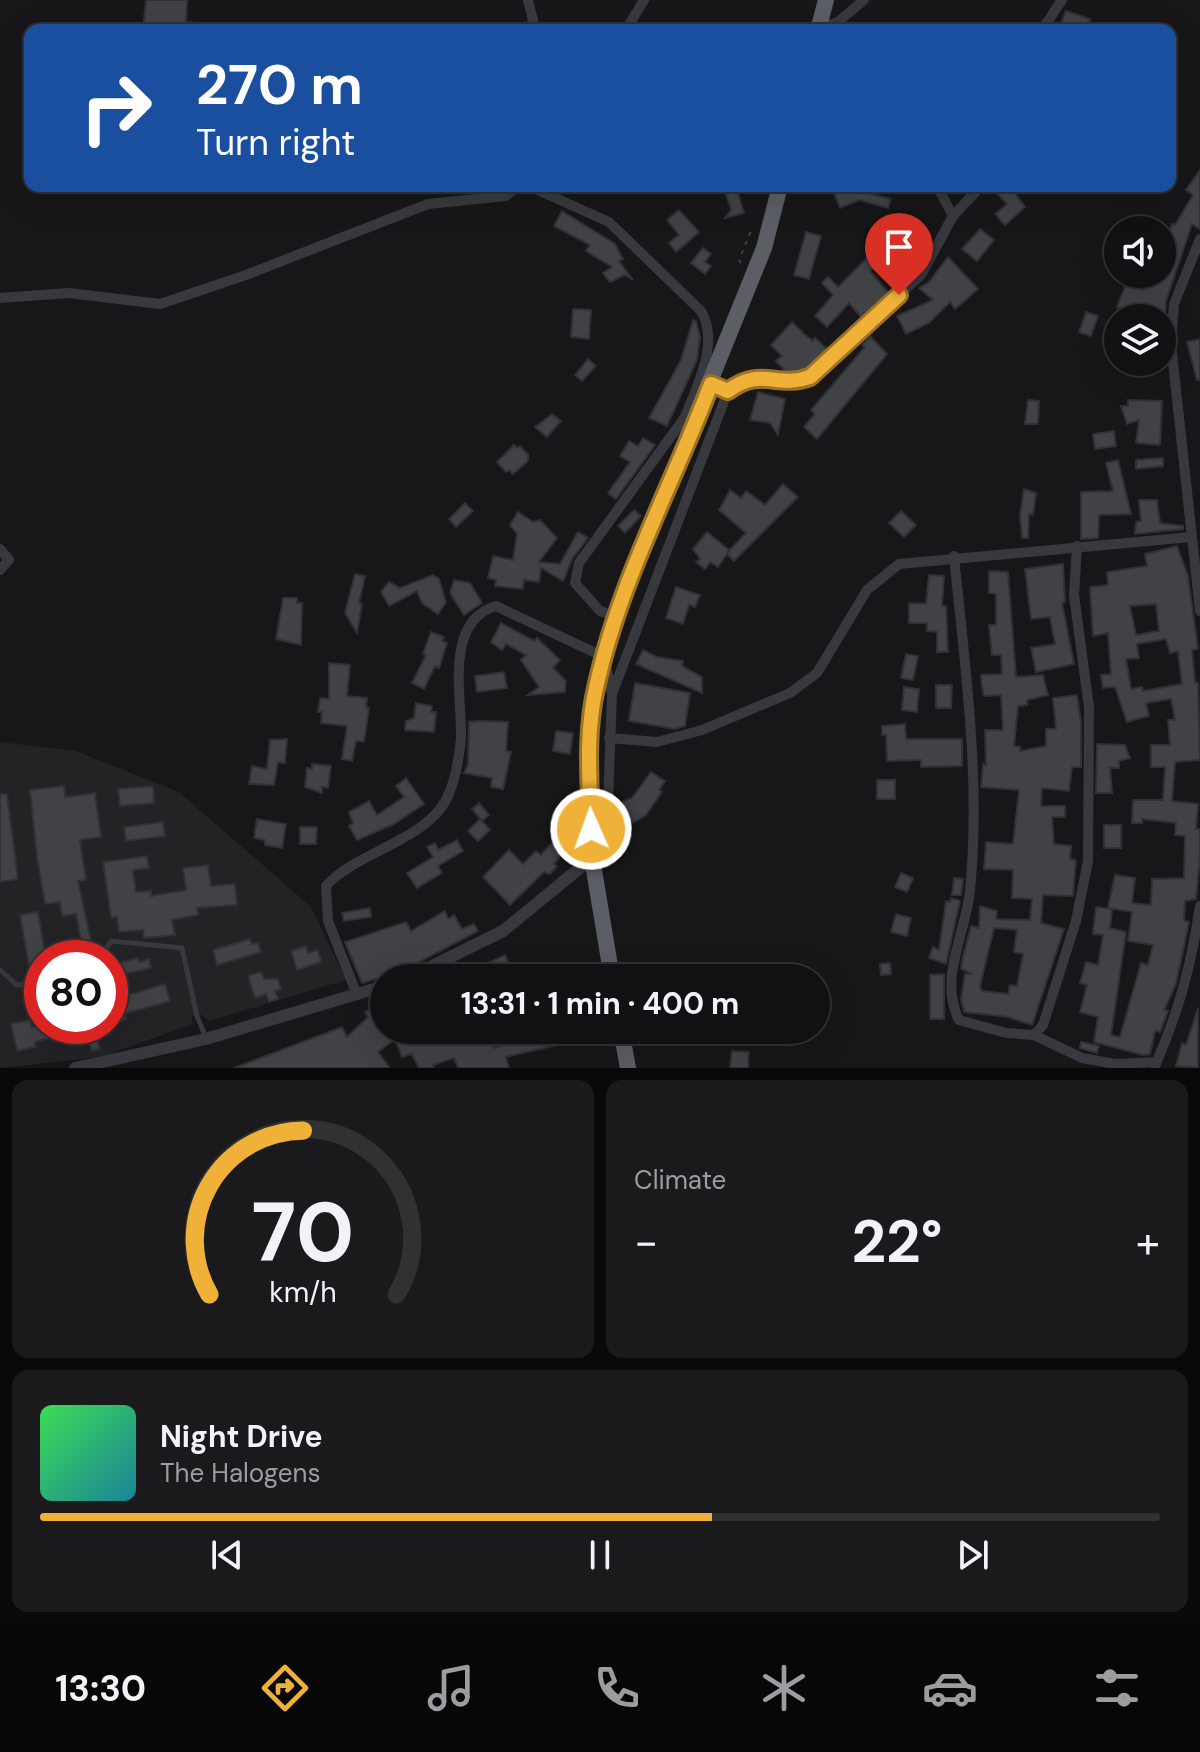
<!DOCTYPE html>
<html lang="en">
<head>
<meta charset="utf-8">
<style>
  :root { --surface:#111113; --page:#1a1a1c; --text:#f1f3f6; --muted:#9c9da0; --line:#303133; --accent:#f0b138 }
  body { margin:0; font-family:"DM Sans",sans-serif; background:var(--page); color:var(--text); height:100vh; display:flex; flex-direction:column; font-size:30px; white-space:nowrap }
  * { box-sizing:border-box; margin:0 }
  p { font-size:26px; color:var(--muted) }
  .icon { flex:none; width:44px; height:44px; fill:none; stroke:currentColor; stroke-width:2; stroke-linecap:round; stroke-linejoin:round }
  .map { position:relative; height:1068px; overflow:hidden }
  .panel { display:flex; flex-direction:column; gap:12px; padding:12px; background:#09090a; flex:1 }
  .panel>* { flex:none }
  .banner { position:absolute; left:24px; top:24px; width:1152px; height:168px; border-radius:16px; box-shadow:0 8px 32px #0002,0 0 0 2px var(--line); background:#1a4fa0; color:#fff; overflow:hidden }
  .fabs { position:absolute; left:1104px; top:216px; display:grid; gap:16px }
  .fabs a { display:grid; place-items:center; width:72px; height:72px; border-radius:50%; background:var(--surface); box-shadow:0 8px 32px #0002,0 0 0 2px var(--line); font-size:40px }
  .speed { position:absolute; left:24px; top:940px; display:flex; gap:16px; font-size:40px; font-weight:700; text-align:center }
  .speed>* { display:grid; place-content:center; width:104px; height:104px; border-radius:50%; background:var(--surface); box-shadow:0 8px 32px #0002,0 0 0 2px var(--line); line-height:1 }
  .speed .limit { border:12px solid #d22; background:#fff; color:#111 }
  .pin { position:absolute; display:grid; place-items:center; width:68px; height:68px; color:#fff; margin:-82px -34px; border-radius:50% 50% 50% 0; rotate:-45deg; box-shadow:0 0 8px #0007 }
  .pin .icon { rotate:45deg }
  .me { position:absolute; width:88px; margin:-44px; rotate:358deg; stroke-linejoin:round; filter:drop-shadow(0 0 6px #0008) }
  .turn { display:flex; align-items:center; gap:28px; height:168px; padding:0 40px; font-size:36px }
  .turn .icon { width:104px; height:104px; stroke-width:2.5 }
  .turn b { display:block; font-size:56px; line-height:68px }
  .big { font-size:60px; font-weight:700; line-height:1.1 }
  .panel .tile { flex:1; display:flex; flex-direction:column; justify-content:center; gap:12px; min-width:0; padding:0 28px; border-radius:16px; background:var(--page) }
  .panel .dial { align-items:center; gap:0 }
  .dial svg { height:208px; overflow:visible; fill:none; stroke:var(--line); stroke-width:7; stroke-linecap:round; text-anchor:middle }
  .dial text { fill:var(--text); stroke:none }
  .song { display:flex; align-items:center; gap:24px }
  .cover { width:96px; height:96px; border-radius:12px; background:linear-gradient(135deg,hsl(130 70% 55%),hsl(190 70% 35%)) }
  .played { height:8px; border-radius:4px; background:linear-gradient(90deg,var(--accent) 60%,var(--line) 60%) }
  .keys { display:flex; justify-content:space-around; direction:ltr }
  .heat { display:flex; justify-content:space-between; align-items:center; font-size:44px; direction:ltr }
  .panel .tiles { flex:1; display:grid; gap:12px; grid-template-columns:1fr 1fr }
  .tile:last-child { grid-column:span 2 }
  .trip { position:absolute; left:370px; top:964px; width:460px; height:80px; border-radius:40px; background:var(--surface); box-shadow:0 8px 32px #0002,0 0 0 2px var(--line); font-weight:700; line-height:80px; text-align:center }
  .tab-bar { display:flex; height:128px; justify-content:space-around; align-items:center; background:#070708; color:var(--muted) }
  .tab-bar .icon { width:56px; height:56px }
  .tab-bar .active { color:var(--accent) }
  .tab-bar b { font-size:36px; color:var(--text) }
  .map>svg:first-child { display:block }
  .built { fill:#232326; fill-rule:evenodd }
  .building { fill:#414246; stroke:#313135; stroke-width:2; fill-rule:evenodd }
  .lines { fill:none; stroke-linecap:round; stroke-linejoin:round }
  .path { stroke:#3e4045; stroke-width:2; stroke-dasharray:4 6; stroke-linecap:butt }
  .service { stroke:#38393e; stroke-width:5 }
  .minor { stroke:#38393e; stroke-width:10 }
  .tertiary { stroke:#38393e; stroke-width:12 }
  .trunk { stroke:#5c5e66; stroke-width:16 }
  .route-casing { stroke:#9c7324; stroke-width:20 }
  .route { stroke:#f0b138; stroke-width:14 }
</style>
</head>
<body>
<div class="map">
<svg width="1200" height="1068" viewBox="0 0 1200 1068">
  <rect width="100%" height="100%" fill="#171719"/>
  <path class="built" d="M0,742l76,9 103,41 132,115 35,73 -137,41 -7,-6 -11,2 2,7 -92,33 -101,11zM42,958h68v68h-68z"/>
  <g class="building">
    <polygon points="146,0 187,0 186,22 205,24 204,30 143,30"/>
    <polygon points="1066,11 1090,19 1088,27 1075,23 1073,30 1058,30"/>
    <polygon points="1200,170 1200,229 1192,224 1166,301 1165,318 1150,318 1117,307 1126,284 1143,290 1149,288 1154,274 1162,274 1162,254 1172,224 1175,225 1193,195 1186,190"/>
    <polygon points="831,186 861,186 863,192 891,199 888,208 859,200 840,208"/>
    <polygon points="1001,186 1010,186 1025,207 1005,225 995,214 1007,204 995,191"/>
    <polygon points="737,190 744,213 725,218 731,210 726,194"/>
    <polygon points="679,210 699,232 676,252 669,243 679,235 667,220"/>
    <polygon points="562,211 615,244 623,259 619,261 633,280 625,275 610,282 603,273 612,267 586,251 590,245 554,226"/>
    <polygon points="901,216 918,230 887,254 877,242 893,229 890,224"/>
    <polygon points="980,229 994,240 977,261 962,249"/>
    <polygon points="806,232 821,236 809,279 794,275"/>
    <polygon points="703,248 711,254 705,262 711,266 705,274 691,263"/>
    <polygon points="948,257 978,289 955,309 950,302 929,323 906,334 897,316 933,300 919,288 929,282"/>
    <polygon points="867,258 875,267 870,271 889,293 861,317 849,303 827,327 815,316 833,295 822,283 828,277 838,287"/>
    <polygon points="573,309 591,310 589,339 571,337"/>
    <polygon points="1086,312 1098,316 1091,336 1079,332"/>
    <polygon points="693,320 696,321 700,337 697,360 667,426 649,418 681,360"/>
    <polygon points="792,322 804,334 813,341 815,338 828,350 806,370 787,373 776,361 782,356 771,345"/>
    <polygon points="870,336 887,354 817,439 804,427 815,414 811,410 865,347 862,345"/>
    <polygon points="1200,339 1200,380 1197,380 1187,342"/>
    <polygon points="588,359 596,366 582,381 575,375"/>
    <polygon points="1141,362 1156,362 1155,372 1140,370"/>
    <polygon points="758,392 785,399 778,435 770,423 750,420"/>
    <polygon points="1028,400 1039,401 1038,424 1025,424"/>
    <polygon points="1128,400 1162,401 1160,445 1136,443 1139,420 1127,424 1121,406 1128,406"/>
    <polygon points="552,414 561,421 547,437 535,427"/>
    <polygon points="1114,431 1116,446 1095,449 1093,434"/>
    <polygon points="643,438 655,445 616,499 608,493 630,462 620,456 629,441 638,446"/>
    <polygon points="514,445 517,448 520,446 528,455 528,461 513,474 509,470 506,472 497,462"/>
    <polygon points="1163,458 1163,466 1136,469 1136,460"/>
    <polygon points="1118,460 1131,514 1099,515 1098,538 1081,539 1081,492 1113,491 1106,463"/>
    <polygon points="783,484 798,497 734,561 727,554 718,567 710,562 705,569 696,562 700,559 693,549 707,532 729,550 727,553 746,533 719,510 730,490 741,498 746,491 765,505"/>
    <polygon points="1024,489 1036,493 1033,515 1029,514 1028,538 1022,538 1020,516"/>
    <polygon points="1139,500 1157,500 1160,523 1183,526 1183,529 1135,534 1136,522 1141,521"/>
    <polygon points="465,503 473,511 456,527 449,519"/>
    <polygon points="634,510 641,516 625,533 618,526"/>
    <polygon points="901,511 916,525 904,537 889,523"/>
    <polygon points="518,512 533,522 540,520 557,538 539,562 560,564 578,532 588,538 572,559 563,581 541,568 539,582 524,580 523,589 495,586 496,580 488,578 493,556 513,560 517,534 510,525"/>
    <path d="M1177,546l11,30 10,73 -6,1 3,33h3l2,77 -25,2 -3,39 26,3 -2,25h4v27l-4,43 -11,2 -1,19 5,2 -13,62 -12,26 4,1 -8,21 -5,-1 -5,23 -7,1 -49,-13 4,-25 -18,-5 7,-27 -7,-2 6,-21 12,3 5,-30 -10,-1 3,-27 16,2 -2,19 16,4 -15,103 9,2 21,-74 7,2 5,-20 -25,-4 4,-29 -24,-4 7,-33 20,3 -3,25 19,2 1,-26 32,-1 1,-42 -10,-1 1,-12 -34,-4v4h-10l1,-23h30l2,-33h-14v-22h19l-2,-25h7l-4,-21 -25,4 3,13 -22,6 -12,-35 -12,1 -2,-13 10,-1 -3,-41 -15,3 -3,-49 18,-2 -1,-13 40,-6 -2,-12zM1156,604l3,27 -23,4 -6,-29zM1166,639l4,14 8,-2 4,33 -39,7 -1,-4 -11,2 -5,-30 13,-1 -2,-14z"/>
    <polygon points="1063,564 1065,602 1062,603 1074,664 1036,672 1031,648 1055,644 1050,617 1031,619 1025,569"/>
    <path d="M989,571l19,1 8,105 27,-2 5,20 -21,5v5l-9,1 -4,40 6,1v4l26,-5v-17h10l-3,-31 24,-3 4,28v44h-9l-3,24 -27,-3 -1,18h24v11h-13l2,27 17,2 -1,13 6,1 -3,36 -30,-1 -2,28 23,6 -32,96 -24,-8 -44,-5 -3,-13 4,-25h8l-12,-5 2,-12 8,-31 8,2 1,-22 17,5 -1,8 34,1 2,-21 -20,-1 1,-28 -29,-1 2,-27 27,2 6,-54 -38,-3 2,-23 3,1 -1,-35h18l-2,-35 -17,1 -2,-9 -1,-12 21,-1 -1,-19h-9l-3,-30h7v-31l-7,-1zM994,928l23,2 -3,22 9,2 -6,32 -7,-1 -2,9 -26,-3 -2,-5z"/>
    <polygon points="355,574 365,576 359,603 362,604 357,633 345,613"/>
    <polygon points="433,575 439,579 446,602 438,614 422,603 417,591 389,606 381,592 389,582 400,588"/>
    <polygon points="929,575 944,576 942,606 946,606 948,652 937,652 937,632 927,631 927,623 909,623 909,603 926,604"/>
    <polygon points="454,580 470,583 482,603 464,615 450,593"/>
    <polygon points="676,587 700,595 695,607 689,605 683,624 666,618"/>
    <polygon points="283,598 297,598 297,603 302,603 301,645 276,639"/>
    <polygon points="501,623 534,641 537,638 560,660 553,668 566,681 565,692 528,695 539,687 521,660 526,655 506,644 502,650 491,642"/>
    <polygon points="431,632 444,637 442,641 447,643 439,668 435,666 424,689 412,683 426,655 423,654"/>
    <polygon points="643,650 657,657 683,661 682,666 702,677 702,693 636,664"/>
    <polygon points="906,654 918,656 913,680 901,678"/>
    <polygon points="329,663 350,665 347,696 367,698 366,707 369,708 364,742 356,741 352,761 342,759 347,726 321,723 322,712 318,712 320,698 329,699"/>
    <polygon points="504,672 507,688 477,692 475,676"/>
    <polygon points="635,683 690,693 685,726 675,729 629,721"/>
    <polygon points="936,685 952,685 951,708 936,708"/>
    <polygon points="904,687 919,689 917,712 902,710"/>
    <polygon points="416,703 432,706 431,712 436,712 434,732 405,730 406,721 414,718"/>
    <polygon points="478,721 508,722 506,751 511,752 503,789 491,787 492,778 464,773 468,765 469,722"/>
    <polygon points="905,724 906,739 962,739 962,766 921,767 921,760 887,761 886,735 882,735 882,726"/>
    <polygon points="556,731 573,733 570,754 553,751"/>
    <polygon points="287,739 285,763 278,762 274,785 249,784 252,766 267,769 270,740"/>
    <polygon points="1097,744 1125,745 1130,758 1119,761 1119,768 1110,768 1112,793 1096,793"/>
    <polygon points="312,764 331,766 328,788 322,787 322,793 305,787 307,768 312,769"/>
    <polygon points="651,772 665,781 659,790 662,792 646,815 632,823 621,802 632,798"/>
    <polygon points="406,778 424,804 394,824 357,840 349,826 353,823 349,812 369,801 377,815 404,797 396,786"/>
    <rect x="877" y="780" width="18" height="19"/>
    <polygon points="64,786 65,797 95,793 101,837 80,840 86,880 78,881 94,955 84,957 76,914 62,916 60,902 45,904 37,857 30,790"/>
    <polygon points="153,786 154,803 120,806 118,789"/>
    <polygon points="0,794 7,794 18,879 0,882"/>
    <polygon points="479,803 489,815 482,821 472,809"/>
    <polygon points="257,819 286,824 282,848 265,845 265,840 254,838"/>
    <polygon points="480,819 490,830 478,841 468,831"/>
    <polygon points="163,822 165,836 126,841 124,827"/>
    <rect x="1104" y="825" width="17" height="23"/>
    <polygon points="300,827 317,827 316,844 300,844"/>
    <polygon points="555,839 566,849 554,864 557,866 550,874 544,872 510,905 483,877 509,850 523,864 536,851 541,855"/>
    <polygon points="457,840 463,851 438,866 442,873 417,888 407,873 433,857 427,847 435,843 438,850"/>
    <polygon points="147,856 149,868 133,870 136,892 151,891 151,896 186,890 183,868 208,865 211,886 235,884 237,905 197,908 198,915 172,920 175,935 144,938 143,930 119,932 117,917 111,918 103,862"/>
    <polygon points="901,873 913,878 907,892 895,887"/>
    <polygon points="954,878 963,879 961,895 952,895"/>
    <polygon points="951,898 960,901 946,964 929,958 933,947 939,950 946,901 950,902"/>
    <polygon points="370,908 371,917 344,921 342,913"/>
    <polygon points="445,911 448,919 454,915 462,929 474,924 478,931 402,971 362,983 345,942 406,922 411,931"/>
    <polygon points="38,912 46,958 42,958 42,977 31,978 20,915"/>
    <polygon points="896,914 911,918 907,936 891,932"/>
    <polygon points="250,939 252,944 258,943 261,952 217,965 213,950"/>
    <polygon points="306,946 308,953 318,950 321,962 297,970 291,951"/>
    <polygon points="505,955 511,968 482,978 477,968"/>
    <polygon points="138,958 139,962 149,959 151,968 115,976 112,964"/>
    <polygon points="579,963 582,978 559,978 557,968"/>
    <polygon points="890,963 891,974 881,975 880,964"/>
    <polygon points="261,972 264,979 278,979 281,989 275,991 278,999 269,1002 266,994 255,998 248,976"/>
    <polygon points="944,974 944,1019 930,1019 930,975"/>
    <polygon points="165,984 170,1001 124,1014 126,1019 110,1025 110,1005 119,1002 117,998"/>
    <polygon points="384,1003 384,1030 408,1030 409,1034 419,1030 488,1030 493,1048 556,1030 608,1030 608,1033 506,1057 509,1068 458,1068 454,1058 433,1065 434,1068 419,1068 412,1054 402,1057 395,1039 378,1052 390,1068 234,1068 342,1027 347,1037 368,1017 365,1012"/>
    <polygon points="1198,1008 1198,1068 1176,1066 1182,1043 1186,1045"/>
    <polygon points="30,1020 32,1027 42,1024 82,1026 83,1029 35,1042 36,1047 17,1051 11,1024"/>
    <polygon points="85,1026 94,1026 100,1049 92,1051"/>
    <polygon points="1081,1042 1099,1046 1097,1053 1080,1048"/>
    <polygon points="732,1051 749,1052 748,1068 730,1068"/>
  </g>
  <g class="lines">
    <polyline class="path" points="741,263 739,260 751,231"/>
    <g class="service">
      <polyline points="101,958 111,941 182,948 197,1016 206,1038"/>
      <polyline points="0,970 17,985 42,983"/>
    </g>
    <g class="minor">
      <polyline points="528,0 533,20 529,30"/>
      <polyline points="818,29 838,22 864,0"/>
      <polyline points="626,30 644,0"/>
      <polyline points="1042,30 1062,0"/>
      <path d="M529,186l80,36 92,89c19,31 -4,75 -16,106l11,6"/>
      <polyline points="937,186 953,216"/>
      <polyline points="1200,239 1174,304 1171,344 1200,611"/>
      <polyline points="0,298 69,293 160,304 246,275 428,204 506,196 517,186"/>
      <path d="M711,384l17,7c33,-25 49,-2 82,-14l111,-102 32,-59 28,-30"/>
      <polyline points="0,549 9,560 0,570"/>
      <path d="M954,556c11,111 27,223 16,334 -4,44 -32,88 -11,130l47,13 28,2 48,23 33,6 41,-2"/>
      <polyline points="615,616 600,611 575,583 579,563 685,417"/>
      <polyline points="612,694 728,391"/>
      <polyline points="609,738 657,742 702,730 790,693 817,673 867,590 899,564 1191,537"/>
      <path d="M357,995l-29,-74 -2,-35c32,-36 107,-46 124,-95 6,-15 10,-38 11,-54 1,-40 -17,-116 35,-131l108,51 8,37 -5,136 -13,23"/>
      <polyline points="1034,1035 1043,1025 1076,921 1088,861 1089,707 1074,595 1077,546"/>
      <path d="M1155,1066c24,-55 36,-100 45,-160"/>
    </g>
    <g class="tertiary">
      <polyline points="408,978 503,931 592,858"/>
      <polyline points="75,1068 206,1039 384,986"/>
    </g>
    <g class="trunk">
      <polyline points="818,30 826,0"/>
      <polyline points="612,978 592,858 588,740 595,689 615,616 764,248 780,186"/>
      <polyline points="621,1030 628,1068"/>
    </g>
  </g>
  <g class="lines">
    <g class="route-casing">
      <path id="route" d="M591,829c-1,-47 -6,-94 5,-141 23,-106 77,-204 115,-304l17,7c33,-25 49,-2 82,-14l89,-82"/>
    </g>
    <use href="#route" class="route"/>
  </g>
</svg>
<div class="fabs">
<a><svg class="icon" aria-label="sound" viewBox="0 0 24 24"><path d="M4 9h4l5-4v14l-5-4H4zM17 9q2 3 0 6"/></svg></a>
<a><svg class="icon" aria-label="layers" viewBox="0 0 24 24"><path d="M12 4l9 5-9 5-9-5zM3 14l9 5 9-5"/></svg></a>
</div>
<div class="speed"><div class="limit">80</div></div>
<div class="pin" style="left:899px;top:295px;background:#d93025"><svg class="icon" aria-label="arrive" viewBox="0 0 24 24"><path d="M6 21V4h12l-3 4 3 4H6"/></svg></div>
<svg class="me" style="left:591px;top:829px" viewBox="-20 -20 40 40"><circle r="17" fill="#f0b138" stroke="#fff" stroke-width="3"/><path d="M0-11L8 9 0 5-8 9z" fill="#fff"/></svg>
<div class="trip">13:31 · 1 min · 400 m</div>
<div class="banner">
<div class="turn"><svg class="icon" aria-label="right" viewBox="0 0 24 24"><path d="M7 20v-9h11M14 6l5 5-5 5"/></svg><div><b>270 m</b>Turn right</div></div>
</div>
</div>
<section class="panel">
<div class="tiles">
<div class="tile dial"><svg viewBox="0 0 100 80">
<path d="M14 69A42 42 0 1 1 86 69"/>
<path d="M14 69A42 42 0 0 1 50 6" stroke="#f0b138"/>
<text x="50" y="56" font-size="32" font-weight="700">70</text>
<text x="50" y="72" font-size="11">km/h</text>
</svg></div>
<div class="tile"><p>Climate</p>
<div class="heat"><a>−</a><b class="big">22°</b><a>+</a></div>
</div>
<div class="tile">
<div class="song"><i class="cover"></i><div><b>Night Drive</b><p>The Halogens</p></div></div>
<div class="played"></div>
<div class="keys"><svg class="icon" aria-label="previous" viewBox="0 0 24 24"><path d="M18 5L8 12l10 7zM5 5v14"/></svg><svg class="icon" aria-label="pause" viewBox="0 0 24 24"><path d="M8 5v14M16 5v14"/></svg><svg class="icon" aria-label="next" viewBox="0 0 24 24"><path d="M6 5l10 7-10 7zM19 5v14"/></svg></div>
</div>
</div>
</section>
<nav class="tab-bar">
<b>13:30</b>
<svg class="icon active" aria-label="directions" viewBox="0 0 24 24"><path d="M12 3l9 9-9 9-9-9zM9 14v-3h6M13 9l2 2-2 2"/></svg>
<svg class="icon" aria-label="music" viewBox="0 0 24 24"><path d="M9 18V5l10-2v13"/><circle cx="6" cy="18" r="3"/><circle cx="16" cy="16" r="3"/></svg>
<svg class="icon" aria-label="phone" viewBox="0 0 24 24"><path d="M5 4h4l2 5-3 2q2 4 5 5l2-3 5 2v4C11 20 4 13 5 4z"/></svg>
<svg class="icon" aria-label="climate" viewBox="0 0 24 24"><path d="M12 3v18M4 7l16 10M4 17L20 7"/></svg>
<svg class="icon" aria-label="car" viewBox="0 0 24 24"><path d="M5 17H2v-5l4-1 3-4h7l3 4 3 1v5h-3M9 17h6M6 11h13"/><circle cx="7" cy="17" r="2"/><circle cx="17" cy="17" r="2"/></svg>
<svg class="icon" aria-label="filters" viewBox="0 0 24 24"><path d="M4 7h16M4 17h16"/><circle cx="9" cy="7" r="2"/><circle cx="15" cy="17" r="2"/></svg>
</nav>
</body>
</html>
